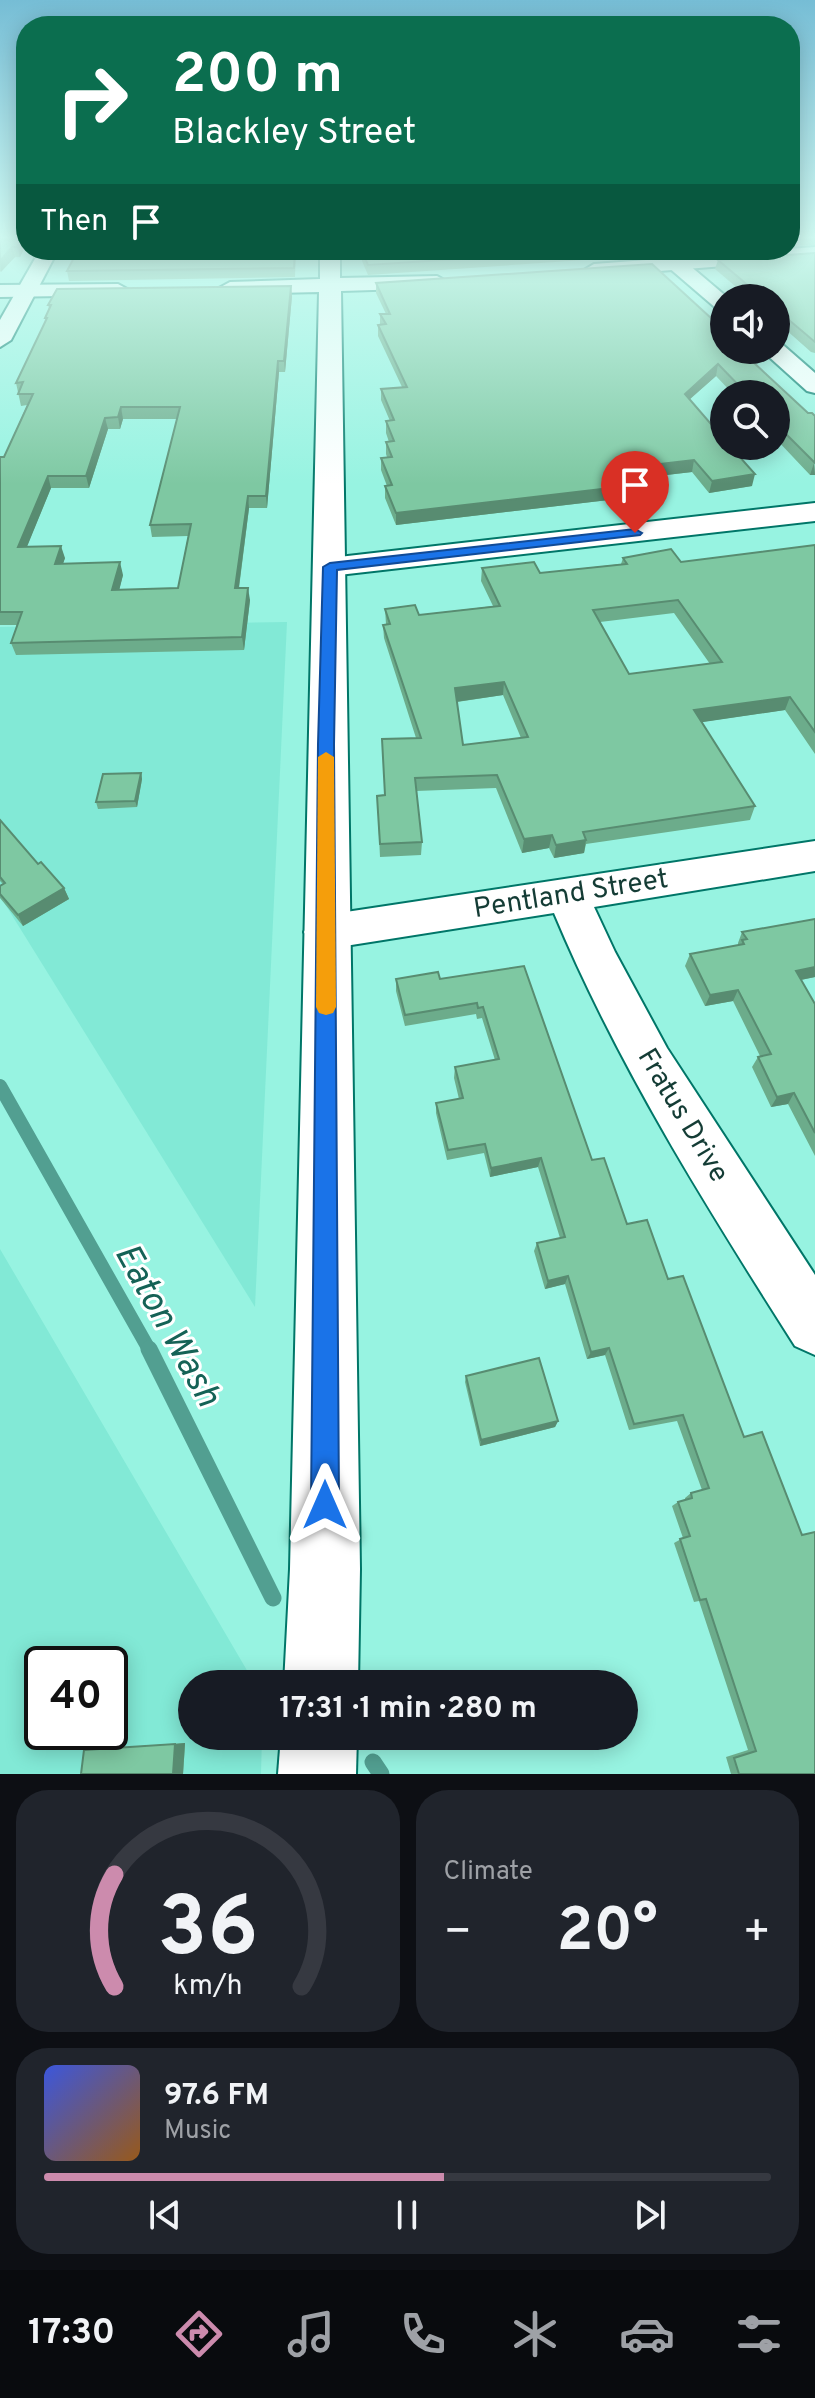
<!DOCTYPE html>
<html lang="en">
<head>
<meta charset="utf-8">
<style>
  :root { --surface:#171b24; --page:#20242c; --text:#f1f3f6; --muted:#9ea1a6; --line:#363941; --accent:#cc8bad }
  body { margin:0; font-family:Overpass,sans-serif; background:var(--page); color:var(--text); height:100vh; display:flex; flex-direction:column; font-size:30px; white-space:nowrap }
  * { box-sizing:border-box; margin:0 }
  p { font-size:26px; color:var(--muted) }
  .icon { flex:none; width:44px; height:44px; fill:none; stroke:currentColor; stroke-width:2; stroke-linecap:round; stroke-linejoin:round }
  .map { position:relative; height:1774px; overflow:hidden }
  .panel { display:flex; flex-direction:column; gap:16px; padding:16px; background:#0d0f14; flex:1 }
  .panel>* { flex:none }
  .guide { position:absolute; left:16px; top:16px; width:784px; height:244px; border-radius:32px; box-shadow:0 4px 20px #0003; background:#0b6e4f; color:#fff; overflow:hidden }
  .buttons { position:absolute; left:710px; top:284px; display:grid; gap:16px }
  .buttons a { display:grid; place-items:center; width:80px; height:80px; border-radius:50%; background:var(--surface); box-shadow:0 4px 20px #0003; font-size:40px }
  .speed { position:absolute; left:24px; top:1646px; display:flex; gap:16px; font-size:40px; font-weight:700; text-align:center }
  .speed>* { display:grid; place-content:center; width:104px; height:104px; border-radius:50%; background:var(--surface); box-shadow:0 4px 20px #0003; line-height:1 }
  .speed .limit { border:4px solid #111; border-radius:12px; background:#fff; color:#111 }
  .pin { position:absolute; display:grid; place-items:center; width:68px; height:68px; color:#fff; margin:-82px -34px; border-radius:50% 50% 50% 0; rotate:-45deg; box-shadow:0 0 8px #0007 }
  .pin .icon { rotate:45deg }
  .me { position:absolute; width:88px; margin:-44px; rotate:0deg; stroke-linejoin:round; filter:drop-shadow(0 0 6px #0008) }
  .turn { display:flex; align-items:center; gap:28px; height:168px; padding:0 24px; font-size:36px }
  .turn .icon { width:104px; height:104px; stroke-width:2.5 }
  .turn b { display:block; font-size:56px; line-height:68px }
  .then { display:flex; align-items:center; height:76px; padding:0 24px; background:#0003; gap:16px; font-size:30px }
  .big { font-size:60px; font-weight:700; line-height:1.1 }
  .panel .card { flex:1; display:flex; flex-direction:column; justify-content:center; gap:12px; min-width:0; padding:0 28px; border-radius:32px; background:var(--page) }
  .panel .dial { align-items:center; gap:0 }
  .dial svg { height:208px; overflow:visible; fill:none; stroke:var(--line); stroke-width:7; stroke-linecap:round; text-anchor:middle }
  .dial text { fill:var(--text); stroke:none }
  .song { display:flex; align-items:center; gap:24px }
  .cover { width:96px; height:96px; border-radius:12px; background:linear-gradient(135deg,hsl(230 70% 55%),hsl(30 70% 35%)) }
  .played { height:8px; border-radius:4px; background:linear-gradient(90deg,var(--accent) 55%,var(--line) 55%) }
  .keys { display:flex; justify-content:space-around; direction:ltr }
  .heat { display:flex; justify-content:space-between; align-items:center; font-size:44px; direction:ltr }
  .panel .tiles { flex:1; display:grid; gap:16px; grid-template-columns:1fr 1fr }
  .card:last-child { grid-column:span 2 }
  .trip { position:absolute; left:178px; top:1670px; width:460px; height:80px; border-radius:40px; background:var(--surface); box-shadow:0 4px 20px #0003; font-weight:700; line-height:80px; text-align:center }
  .tabs { display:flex; height:128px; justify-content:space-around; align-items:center; background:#090b0e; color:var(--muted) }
  .tabs .icon { width:56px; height:56px }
  .tabs .on { color:var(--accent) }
  .tabs b { font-size:36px; color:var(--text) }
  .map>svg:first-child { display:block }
  .built { fill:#82e9d6; fill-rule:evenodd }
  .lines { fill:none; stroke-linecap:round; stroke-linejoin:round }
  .stream-far1 { stroke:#529f91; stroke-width:14 }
  .stream { stroke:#529f91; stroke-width:17 }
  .street-casing { stroke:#007668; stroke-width:4 }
  .secondary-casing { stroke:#007668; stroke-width:4 }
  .street { fill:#fff; fill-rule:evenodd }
  .secondary { fill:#fff; fill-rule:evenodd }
  .wall { fill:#6cac8b; fill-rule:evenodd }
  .shaded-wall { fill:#588c71 }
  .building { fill:#7ec8a2; stroke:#588c71; stroke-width:2; fill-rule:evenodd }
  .route { fill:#1a73e8; stroke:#114b97; stroke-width:2 }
  .slow { fill:#f59e0b }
  .labels { text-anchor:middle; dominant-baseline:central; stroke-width:6; stroke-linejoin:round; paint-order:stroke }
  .street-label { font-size:28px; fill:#143c35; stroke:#fff }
  .near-water-label { font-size:36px; font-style:italic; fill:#156256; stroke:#fff }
</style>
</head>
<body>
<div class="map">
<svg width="815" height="1774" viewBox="0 0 815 1774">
  <rect width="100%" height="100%" fill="#97f3e1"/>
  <g class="built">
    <polygon points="287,622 255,1307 0,896 0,627"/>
    <path d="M0,1249l255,435h-63v52h70l-1,38h-261zM42,1664h68v68h-68z"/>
  </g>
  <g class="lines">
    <polyline class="stream-far1" points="0,1086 150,1351"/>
    <g class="stream">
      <polyline points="149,1349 273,1598"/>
      <polyline points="373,1762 381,1774"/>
    </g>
    <g class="street-casing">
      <g id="street">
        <polygon points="40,250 58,250 11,340 0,347 0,320"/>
        <polygon points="675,257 682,259 728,298 724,298 724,311 717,309 668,267 665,263"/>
        <polygon points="776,343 783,345 815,373 815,393 807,391 767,355 764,350 776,350"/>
        <polygon points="815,503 815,521 330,576 319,573 315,567 319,561 330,558"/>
        <path d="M815,841v30l-221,36 21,45 52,96 148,227v80l-20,-9c-89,-140 -177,-280 -241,-433l-228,36 -15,-5 -7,-12 7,-12 15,-5z"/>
      </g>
    </g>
    <g class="secondary-casing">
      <g id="secondary">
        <polygon points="815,247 815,259 594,276 584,270 594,264"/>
        <polygon points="320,250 340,250 340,278 437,276 448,282 437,288 341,291 360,1569 358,1684 284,1684 290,1569 319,292 230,294 219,288 230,282 320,279"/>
        <polygon points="118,284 129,290 126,295 0,297 0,285"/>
        <polygon points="281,1736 357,1736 356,1774 278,1774"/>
      </g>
    </g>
    <use href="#street" class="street"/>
    <use href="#secondary" class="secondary"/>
  </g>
  <g class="wall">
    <polygon points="0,236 26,236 26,245 20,257 15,257 0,272"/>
    <polygon points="790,236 815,236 815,245 790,246"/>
    <polygon points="78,250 296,250 295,277 69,281 67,271"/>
    <polygon points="368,250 648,250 643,256 368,275 362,261 362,252"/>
    <polygon points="693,250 733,250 696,252"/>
    <polygon points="815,253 815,353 811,352 776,321 776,298 749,298 715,269 718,260"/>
    <polygon points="376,283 756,365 808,413 812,413 815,475 810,475 776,439 776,394 733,394 716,376 689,400 752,486 709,493 692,472 632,479 635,482 633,494 617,496 617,499 396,525 385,498 385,486 387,486 381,470 381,458 387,457 386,454 386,442 389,442 386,433 386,421 390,421 381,400 381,389 402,387 378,336 378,325 380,325 380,314 386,314 376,293"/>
    <path d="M292,296l-7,76h-6l-12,136h-18l-10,80 11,12 -6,50 -228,5 -5,-12 6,-18h-17v-168h4l23,-52 -6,1 -5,-23 30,-62 -1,-3 4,-10 -1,-3zM123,419h54l-27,106 2,12 36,-1 -10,52 -59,2 4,-15 -60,-12 2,-5 -38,-12 24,-58h38l19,-59h12z"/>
    <path d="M815,545v209l-30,-44 -84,12 54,84 -5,14 -164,24 -2,9 -30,5 -5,-10 -27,5 -26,-65 -80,3 6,51 -1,13 -41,2 -3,-61 8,-1 31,-57 -32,-100 -1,-13 3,-1 -1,-15 34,6 74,-9 -12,-25 1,-13 58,5 81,-9 2,-6 58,4zM674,613l36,51 -81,10 -29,-52zM503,695l18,43 -58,7 -6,-43z"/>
    <polygon points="141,773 142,779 137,807 98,809 96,802"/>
    <polygon points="0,820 38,864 64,888 69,899 23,926 0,898 0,886 3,884 0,881"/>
    <polygon points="815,919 815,977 801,980 815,1004 815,1156 788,1104 771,1107 752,1067 758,1057 760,1056 733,1001 705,1006 685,966 690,954 738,945 738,943 742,932"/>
    <polygon points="524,966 592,1160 815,1774 731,1774 726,1757 748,1750 699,1601 694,1602 674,1543 683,1538 672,1506 678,1502 685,1500 685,1498 691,1493 702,1490 677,1421 629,1430 605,1355 587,1359 565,1284 545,1289 534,1251 537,1243 560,1238 538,1167 490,1177 484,1153 447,1160 436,1113 436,1103 459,1099 454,1078 455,1067 495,1060 482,1018 477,1019 476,1014 405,1026 396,991 396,979 440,979"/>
    <polygon points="466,1376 558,1421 555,1427 480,1446 465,1382"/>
    <polygon points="185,1743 183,1774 81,1774 84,1750"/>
  </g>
  <g class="shaded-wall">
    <polygon points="23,236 26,236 26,245 20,257 17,247"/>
    <polygon points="12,247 15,257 1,272 0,261"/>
    <polygon points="291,286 292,296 285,372 284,361"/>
    <polygon points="278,361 279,372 267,508 266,496"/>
    <polygon points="718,364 716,376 682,406 685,394"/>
    <polygon points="121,407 123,419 120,429 118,417"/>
    <polygon points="105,418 108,429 89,488 86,476"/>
    <polygon points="694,460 692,472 623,480 625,468"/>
    <polygon points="814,463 815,475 810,475"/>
    <polygon points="755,474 752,486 709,493 712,481"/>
    <polygon points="48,476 51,488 22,559 18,547"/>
    <polygon points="635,482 633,494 617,496 617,499 396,525 396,513"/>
    <polygon points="248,496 249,508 237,601 235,588"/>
    <polygon points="61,546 65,558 59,576 55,564"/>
    <polygon points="120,562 123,575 116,603 112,590"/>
    <polygon points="248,588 250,600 244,650 242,637"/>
    <polygon points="504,682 503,695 455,702 455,688"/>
    <polygon points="790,697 785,710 690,724 694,710"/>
    <polygon points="141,773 142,779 137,807 135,801"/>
    <polygon points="552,835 549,848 522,853 524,839"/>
    <polygon points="586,840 584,853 554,858 556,845"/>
    <polygon points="64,888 69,899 23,926 18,915"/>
    <polygon points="815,967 815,977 790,982 796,971"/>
    <polygon points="738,990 733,1001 705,1006 710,995"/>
    <polygon points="794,1093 788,1104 771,1107 777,1097"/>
    <polygon points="541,1158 538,1167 490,1177 491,1168"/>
    <polygon points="568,1276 565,1284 545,1289 548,1281"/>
    <polygon points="609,1348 605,1355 587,1359 591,1352"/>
    <polygon points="558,1421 555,1427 480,1446 481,1440"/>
    <polygon points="185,1743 183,1774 173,1774 175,1744"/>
  </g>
  <g class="building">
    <polygon points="0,236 23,236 17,247 12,247 0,261"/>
    <polygon points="78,250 295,250 294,268 67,271"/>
    <polygon points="368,250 594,250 368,265 362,252"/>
    <polygon points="815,253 815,342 776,309 776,298 763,298 718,260"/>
    <polygon points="652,264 724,330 724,350 745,350 757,361 753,362 808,413 812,413 815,416 815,463 776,424 776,394 747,394 718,364 685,394 724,439 724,446 730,446 755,474 712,481 694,460 625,468 635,482 617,484 619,487 396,513 385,486 392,485 381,458 392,457 386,442 394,441 386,421 394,420 381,389 407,387 378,325 386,324 380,314 390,314 376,283"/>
    <path d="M291,286l-7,75h-6l-12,135h-18l-13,92h13l-6,49 -231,6 11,-31h-22v-155h4l29,-63h-15l5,-12 -7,1 31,-65h-2l6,-13h-3l9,-16zM121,407h59l-30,118 41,-1 -13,64 -66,2 8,-28 -65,2 6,-18 -43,1 30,-71h38l19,-58 13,-1z"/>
    <path d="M815,545v187l-25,-35 -96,13 61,96 -172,26 3,8 -30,5 -4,-10 -28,4 -27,-64 -82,3 7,64 -42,2 -3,-48 8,-1 -3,-56 39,-1 -38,-113 7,-1 -5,-15 30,-4 4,10 81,-9 -18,-38 52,-6 6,11 87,-9 -4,-6 48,-9 10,13zM678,600l44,62 -93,12 -36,-64zM504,682l24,55 -65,8 -8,-57z"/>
    <polygon points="141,773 135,801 96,802 103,774"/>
    <polygon points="0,820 38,864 41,862 64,888 18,915 0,894 0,886 5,883 0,877"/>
    <polygon points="815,919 815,967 796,971 815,1004 815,1133 794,1093 777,1097 758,1057 771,1054 738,990 710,995 690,954 744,944 742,940 747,939 742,932"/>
    <polygon points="524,966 592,1160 604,1158 627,1224 647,1220 668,1279 683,1276 744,1437 762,1432 802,1535 815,1532 815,1774 739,1774 734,1758 756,1751 706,1599 700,1600 680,1539 690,1536 678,1502 692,1498 691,1493 709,1488 683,1415 634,1424 609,1348 591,1352 568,1276 548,1281 537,1243 565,1237 541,1158 491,1168 485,1144 448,1150 436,1103 463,1098 455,1067 499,1059 483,1007 478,1008 477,1003 405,1015 396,979 438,972 440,979"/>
    <polygon points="539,1358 558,1421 481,1440 466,1376"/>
    <polygon points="175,1744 173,1774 81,1774 84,1750"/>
  </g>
  <linearGradient id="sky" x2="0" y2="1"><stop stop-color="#76bdd5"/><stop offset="0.49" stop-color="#d0faf2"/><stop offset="1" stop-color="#d0faf2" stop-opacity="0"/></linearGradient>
  <rect width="815" height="484" fill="url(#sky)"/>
  <polygon class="route" points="635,529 642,533 640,535 337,570 334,744 339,1505 335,1515 325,1519 315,1515 311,1505 318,744 323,567 330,563"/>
  <polygon class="slow" points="326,752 334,757 336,1007 333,1013 326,1015 319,1013 316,1007 318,757"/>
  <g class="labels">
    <g class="street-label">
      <text transform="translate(571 895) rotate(-9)">Pentland Street</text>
      <text transform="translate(682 1116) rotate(59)">Fratus Drive</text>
    </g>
    <g class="near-water-label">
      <text transform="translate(166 1326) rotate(61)">Eaton Wash</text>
    </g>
  </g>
</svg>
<div class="buttons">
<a><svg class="icon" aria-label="sound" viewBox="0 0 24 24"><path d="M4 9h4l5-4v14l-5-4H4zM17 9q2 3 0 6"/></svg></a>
<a><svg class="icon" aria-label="search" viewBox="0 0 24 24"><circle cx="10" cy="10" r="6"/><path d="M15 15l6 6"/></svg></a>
</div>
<div class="speed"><div class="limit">40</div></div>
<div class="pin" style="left:635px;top:533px;background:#d93025"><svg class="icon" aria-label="arrive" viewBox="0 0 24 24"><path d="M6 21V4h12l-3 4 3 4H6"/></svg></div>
<svg class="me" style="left:325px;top:1505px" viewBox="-20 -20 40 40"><path d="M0-17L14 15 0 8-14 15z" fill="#1a73e8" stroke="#fff" stroke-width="4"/></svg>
<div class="trip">17:31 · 1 min · 280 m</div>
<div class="guide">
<div class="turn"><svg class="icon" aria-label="right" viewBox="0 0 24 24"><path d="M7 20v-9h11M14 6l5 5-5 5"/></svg><div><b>200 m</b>Blackley Street</div></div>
<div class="then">Then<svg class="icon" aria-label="arrive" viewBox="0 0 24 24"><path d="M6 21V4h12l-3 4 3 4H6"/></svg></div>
</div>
</div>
<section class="panel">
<div class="tiles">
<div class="card dial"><svg viewBox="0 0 100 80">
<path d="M14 69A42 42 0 1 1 86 69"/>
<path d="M14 69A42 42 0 0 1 14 26" stroke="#cc8bad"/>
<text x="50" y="56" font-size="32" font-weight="700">36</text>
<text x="50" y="72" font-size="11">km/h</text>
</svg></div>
<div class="card"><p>Climate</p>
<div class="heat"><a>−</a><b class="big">20°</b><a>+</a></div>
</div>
<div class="card">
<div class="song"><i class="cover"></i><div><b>97.6 FM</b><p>Music</p></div></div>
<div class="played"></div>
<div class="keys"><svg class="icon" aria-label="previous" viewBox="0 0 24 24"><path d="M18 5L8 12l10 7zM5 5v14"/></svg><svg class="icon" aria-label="pause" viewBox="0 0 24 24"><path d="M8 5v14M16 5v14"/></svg><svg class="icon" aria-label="next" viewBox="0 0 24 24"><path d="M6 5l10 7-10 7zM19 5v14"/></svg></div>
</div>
</div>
</section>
<nav class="tabs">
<b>17:30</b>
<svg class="icon on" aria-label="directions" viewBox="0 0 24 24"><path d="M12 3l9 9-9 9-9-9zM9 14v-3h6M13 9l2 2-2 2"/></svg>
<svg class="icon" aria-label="music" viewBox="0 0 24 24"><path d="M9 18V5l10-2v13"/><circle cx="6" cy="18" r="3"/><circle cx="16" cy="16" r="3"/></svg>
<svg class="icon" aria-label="phone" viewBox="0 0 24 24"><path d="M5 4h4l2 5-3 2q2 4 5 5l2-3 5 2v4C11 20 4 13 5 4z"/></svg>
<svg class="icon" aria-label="climate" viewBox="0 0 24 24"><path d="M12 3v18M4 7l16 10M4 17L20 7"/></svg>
<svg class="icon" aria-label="car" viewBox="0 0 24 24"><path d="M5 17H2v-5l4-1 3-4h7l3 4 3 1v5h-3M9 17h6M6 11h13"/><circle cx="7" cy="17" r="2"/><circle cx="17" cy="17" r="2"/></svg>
<svg class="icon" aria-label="filters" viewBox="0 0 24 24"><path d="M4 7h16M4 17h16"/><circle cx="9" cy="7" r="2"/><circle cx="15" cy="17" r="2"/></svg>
</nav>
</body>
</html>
